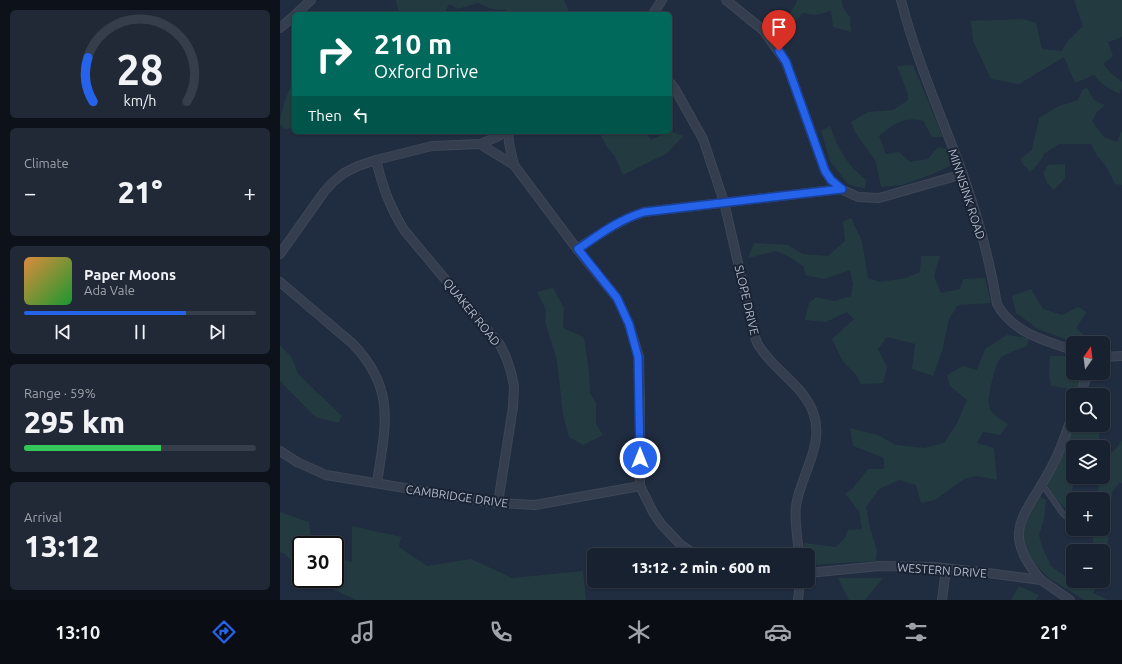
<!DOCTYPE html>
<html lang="en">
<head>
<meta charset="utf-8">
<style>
  :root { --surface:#18212f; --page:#212937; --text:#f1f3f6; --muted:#9fa3aa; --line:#363e4b; --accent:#2563eb }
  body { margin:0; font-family:Ubuntu,sans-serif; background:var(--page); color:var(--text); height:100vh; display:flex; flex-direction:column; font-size:15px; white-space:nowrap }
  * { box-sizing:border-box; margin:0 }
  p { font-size:13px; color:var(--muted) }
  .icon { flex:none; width:22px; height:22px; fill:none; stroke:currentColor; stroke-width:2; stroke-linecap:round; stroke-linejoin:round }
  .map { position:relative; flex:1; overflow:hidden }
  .panel { display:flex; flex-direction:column; gap:10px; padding:10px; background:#0d121a; width:280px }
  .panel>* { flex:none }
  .guide { position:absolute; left:12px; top:12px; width:380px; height:122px; border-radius:6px; box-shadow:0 1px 3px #0004,0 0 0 1px var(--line); background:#00695c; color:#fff; overflow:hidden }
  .needle { width:26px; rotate:14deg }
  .fabs { position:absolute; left:786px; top:336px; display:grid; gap:8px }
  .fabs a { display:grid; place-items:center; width:44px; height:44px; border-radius:6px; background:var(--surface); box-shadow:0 1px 3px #0004,0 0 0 1px var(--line); font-size:20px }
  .speed { position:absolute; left:12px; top:536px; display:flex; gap:8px; font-size:20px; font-weight:700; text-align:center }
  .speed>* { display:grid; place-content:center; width:52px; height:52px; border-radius:50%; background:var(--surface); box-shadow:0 1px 3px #0004,0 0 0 1px var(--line); line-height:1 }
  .speed .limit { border:2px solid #111; border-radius:6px; background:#fff; color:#111 }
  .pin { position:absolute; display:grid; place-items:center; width:34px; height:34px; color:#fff; margin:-41px -17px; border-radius:50% 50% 50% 0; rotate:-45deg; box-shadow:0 0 4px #0007 }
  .pin .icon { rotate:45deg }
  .me { position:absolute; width:44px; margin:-22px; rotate:0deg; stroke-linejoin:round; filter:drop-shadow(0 0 3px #0008) }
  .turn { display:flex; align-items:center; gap:14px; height:84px; padding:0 16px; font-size:18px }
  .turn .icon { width:52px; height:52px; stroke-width:2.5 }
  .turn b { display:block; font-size:28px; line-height:34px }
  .then { display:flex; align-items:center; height:38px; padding:0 16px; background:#0003; gap:8px; font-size:15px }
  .big { font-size:30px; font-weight:800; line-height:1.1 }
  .panel .widget { flex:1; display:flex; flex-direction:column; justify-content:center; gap:6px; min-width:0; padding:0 14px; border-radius:6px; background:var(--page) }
  .panel .dial { align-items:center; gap:0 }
  .dial svg { height:104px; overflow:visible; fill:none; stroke:var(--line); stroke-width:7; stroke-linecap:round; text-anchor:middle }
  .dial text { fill:var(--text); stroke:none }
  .song { display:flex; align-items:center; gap:12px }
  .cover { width:48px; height:48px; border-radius:6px; background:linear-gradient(135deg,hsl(30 70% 55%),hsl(130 70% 35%)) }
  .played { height:4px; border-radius:2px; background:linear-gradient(90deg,var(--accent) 70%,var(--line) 70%) }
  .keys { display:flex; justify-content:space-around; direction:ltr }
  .heat { display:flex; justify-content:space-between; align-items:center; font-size:22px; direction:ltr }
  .charge { height:6px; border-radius:3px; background:linear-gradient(90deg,#34c759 59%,var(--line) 0) }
  .trip { position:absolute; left:307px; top:548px; width:228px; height:40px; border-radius:6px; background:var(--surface); box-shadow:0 1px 3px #0004,0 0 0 1px var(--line); font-weight:800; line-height:40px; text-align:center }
  .dock { display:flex; height:64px; justify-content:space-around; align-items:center; background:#0a0d13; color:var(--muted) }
  .dock .icon { width:28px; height:28px }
  .dock .on { color:var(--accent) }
  .dock b { font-size:18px; color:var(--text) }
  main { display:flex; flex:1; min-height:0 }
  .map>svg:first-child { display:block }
  .green { fill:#233b40 }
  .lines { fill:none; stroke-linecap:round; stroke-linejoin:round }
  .lane-casing { stroke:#3e4757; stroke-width:6 }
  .street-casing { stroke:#3e4757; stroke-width:10 }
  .lane { stroke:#353e4e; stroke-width:4 }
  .street { stroke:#353e4e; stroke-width:8 }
  .route-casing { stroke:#184099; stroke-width:10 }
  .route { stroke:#2563eb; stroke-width:7 }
  .labels { text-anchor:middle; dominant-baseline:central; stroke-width:4; stroke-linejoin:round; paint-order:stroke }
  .street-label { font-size:12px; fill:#b0b9ca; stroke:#1a2333 }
</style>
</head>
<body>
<main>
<section class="panel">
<div class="widget dial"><svg viewBox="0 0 100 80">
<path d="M14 69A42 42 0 1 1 86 69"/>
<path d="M14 69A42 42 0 0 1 10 35" stroke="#2563eb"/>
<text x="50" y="56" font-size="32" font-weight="700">28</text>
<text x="50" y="72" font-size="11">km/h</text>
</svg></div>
<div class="widget"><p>Climate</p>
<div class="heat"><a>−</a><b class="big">21°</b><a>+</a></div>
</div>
<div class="widget">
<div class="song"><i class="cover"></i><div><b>Paper Moons</b><p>Ada Vale</p></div></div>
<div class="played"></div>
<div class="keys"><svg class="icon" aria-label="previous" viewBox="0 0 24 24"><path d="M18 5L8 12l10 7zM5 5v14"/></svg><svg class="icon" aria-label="pause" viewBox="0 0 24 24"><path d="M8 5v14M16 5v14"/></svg><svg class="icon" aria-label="next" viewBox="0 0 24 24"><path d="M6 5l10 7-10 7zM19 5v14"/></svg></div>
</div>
<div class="widget"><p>Range · 59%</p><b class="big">295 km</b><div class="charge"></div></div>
<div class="widget"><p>Arrival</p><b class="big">13:12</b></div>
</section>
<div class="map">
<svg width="842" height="600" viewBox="0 0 842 600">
  <rect width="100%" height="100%" fill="#202c3f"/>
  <g class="green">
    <polygon points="116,0 284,0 289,12 287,14 228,14 226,10 212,9 198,3 178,9 169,4 164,14 119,14"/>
    <polygon points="517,0 562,0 563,8 570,17 571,32 553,27 551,11 535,15 523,13 513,23 508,16 517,2"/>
    <polygon points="794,0 842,0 842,37 828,42 833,56 823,64 829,71 842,82 842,88 839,94 822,84 814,75 795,83 784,57 739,84 711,79 693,41 691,21 743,19 756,23 762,49 782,51 787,42 803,26"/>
    <path d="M633,65l30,72h-11l-9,-16c-19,-5 -30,3 -44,15l7,18 13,-2 11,10 18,-3 10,-12 8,2 8,15 -21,10 -31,11 -21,2 -5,-25 -21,-30 -4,-10 17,-10 25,-2 15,-10v-6l-11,-28z"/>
    <path d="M14,84v44l-10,1c-1,-2 -3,-4 -4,-6 0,-8 7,-29 11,-37z"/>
    <path d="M807,88l7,12 11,5 -8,7 -5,9 12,16 13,5 5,-12v55l-7,-1 -9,-18 -10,-12 -5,-10h-32l-14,9 -6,10 -9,9 -8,-9 -2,-4 12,-9c1,-11 6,-21 7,-32l20,-12 19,-6 5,-11z"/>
    <path d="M550,126c9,25 16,37 36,54l-1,9 -17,-5 -18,-23 -9,-30z"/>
    <polygon points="390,131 403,136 386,154 343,175 336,158 327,147 319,132 365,132 371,140"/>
    <polygon points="785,164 785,178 774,190 767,183 763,173 768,165"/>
    <polygon points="571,218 582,241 588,278 599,282 626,278 640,272 641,256 660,256 654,276 661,293 680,289 683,279 705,278 711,303 678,305 669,319 662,351 653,376 632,369 635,344 607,337 598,349 607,367 603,383 581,384 577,376 562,360 552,339 574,319 567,312 546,322 525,320 529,303 536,297 554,301 571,296 573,283 570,270 544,279 525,275 524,267 511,258 496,251 468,258 474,243 508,245 523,254 548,256 565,241 563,222"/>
    <polygon points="273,288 284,308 283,328 304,337 309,372 310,393 316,403 316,424 323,435 303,445 289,437 283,415 277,360 265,322 266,310 257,292"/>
    <polygon points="751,289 763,309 782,315 798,307 807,312 796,328 807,338 823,343 796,343 758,329 736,313 732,296"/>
    <path d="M727,335l22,3 -2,8c-8,4 -22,6 -28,14 -4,6 -12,38 -10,45 2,10 11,14 19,19l-8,11 -17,-3 -6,11 17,5 3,32 -21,-4 -12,3 -29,21 -14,3 -5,-18 -17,-5 -20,9 -13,18 4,21 7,23 -1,10 -68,4v-10h-4v-12l32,4 9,-9 3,-8 14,-1 -3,-18 -14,-17 8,-6 15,-19h16v-11l-31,-12 -3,-18 28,7 18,10 29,3 19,-5 13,-20 10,-23 -17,-14 -3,-11 16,-9 14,4 8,-21z"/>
    <polygon points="0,345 12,358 18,374 62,416 58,423 35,417 0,381"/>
    <polygon points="770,356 793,356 793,373 804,373 797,390 771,386 769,373"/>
    <polygon points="793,425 821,425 818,445 814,447 793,447 793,477 795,477 790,499 793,502 793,516 773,496 767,484"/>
    <polygon points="842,440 842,483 839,483 832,492 827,554 825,572 823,574 823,551 814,551 813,538 806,529 823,529 823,499 816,499 821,477 823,477 823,466 825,457 834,451"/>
    <polygon points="759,496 766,500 764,519 759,535 763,549 771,566 794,583 796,581 819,581 813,593 828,600 804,600 769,578 748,558 741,536 745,518"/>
    <polygon points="0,512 29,522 32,545 21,545 21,572 5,554 0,552"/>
    <polygon points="72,526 121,537 119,547 147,566 191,559 232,578 303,571 306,600 76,600 31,579 55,579 55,558 72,562"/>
    <polygon points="558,578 603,578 585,600 569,600"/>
    <polygon points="739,586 759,595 756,600 731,600"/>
  </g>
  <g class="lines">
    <g class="lane-casing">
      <polyline id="lane" points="762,484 783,514 790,520"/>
    </g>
    <g class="street-casing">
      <g id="street">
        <polyline points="446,0 483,30 506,62 545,171 551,180 561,189"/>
        <path d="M621,0c15,59 40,115 61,172 15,42 28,89 35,132 15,28 48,37 76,46"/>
        <polyline points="16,14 31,0"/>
        <polyline points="373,14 382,0"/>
        <polyline points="0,28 14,16"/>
        <path d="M390,83l5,6 28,50 21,63 30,130c1,4 2,10 5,14 15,25 46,40 55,69 10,32 -14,61 -18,91 -2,12 2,36 3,49"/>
        <polyline points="228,132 229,143 234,165 297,249 337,298 349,324 359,357 360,401 360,486 373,512 381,524 401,545 416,555"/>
        <polyline points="200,144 234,165"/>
        <path d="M96,160c7,28 13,45 28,70l96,115 6,12 5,15 3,14 -1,21 -15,96"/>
        <path d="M297,249c22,-14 42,-29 67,-37l197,-23 17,8 21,1 84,-24"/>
        <polyline points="0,254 44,192 53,182 64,173 78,166 96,160 152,146 200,144 217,137 224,132"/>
        <path d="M0,282l73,62c44,46 32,83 24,139"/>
        <polyline points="823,357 842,356"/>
        <polyline points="800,395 808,373"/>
        <polyline points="0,451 17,462 46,475 216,503 255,505 360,486"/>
        <polyline points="528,573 600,566 655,567 700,572 761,580 790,600"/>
        <path d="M761,580c-45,-51 -11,-68 12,-116 9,-16 14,-34 20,-51"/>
        <polyline points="518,600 520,581"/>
        <polyline points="662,600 666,569"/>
      </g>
    </g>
    <use href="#lane" class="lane"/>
    <use href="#street" class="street"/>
  </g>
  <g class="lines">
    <g class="route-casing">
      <path id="route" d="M360,458l-2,-101 -9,-33 -12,-26 -39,-49c22,-15 40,-29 66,-37l198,-23 -11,-9 -6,-9 -39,-109 -7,-11"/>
    </g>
    <use href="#route" class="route"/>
  </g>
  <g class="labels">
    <g class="street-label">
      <text transform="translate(687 194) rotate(72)">MINNISINK ROAD</text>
      <text transform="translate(467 300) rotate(77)">SLOPE DRIVE</text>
      <text transform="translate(192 312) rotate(51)">QUAKER ROAD</text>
      <text transform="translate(177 496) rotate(8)">CAMBRIDGE DRIVE</text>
      <text transform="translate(662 570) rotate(4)">WESTERN DRIVE</text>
    </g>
  </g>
</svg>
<div class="fabs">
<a><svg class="needle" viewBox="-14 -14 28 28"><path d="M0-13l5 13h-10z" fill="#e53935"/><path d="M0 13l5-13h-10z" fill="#9fa3aa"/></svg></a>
<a><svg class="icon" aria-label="search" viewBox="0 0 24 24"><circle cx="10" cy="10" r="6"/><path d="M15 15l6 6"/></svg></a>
<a><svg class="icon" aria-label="layers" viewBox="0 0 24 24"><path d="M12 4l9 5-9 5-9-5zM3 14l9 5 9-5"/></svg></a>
<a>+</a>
<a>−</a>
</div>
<div class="speed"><div class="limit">30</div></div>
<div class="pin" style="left:499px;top:51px;background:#d93025"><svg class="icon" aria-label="arrive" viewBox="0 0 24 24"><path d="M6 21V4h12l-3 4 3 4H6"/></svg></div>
<svg class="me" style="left:360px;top:458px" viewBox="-20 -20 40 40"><circle r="17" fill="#2563eb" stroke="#fff" stroke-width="3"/><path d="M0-11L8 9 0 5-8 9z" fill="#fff"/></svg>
<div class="trip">13:12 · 2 min · 600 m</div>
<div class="guide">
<div class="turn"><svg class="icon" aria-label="right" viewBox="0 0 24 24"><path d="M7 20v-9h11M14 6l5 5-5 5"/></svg><div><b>210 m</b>Oxford Drive</div></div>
<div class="then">Then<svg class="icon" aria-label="left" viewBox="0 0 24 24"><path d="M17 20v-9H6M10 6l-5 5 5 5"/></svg></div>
</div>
</div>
</main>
<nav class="dock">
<b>13:10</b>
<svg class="icon on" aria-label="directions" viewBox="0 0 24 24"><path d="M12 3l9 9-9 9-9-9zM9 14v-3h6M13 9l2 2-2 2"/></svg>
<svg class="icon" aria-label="music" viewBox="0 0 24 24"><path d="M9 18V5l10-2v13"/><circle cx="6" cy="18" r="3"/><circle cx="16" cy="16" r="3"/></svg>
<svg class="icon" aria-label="phone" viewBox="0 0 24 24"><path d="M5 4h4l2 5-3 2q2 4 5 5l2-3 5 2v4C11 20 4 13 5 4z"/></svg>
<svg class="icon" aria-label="climate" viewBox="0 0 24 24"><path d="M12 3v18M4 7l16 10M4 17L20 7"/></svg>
<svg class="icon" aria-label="car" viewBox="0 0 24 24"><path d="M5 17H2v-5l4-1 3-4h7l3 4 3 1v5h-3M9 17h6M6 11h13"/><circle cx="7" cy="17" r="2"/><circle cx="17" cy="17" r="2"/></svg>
<svg class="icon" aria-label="filters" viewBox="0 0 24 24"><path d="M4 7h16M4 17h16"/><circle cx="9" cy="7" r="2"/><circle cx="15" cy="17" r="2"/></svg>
<b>21°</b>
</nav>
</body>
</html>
